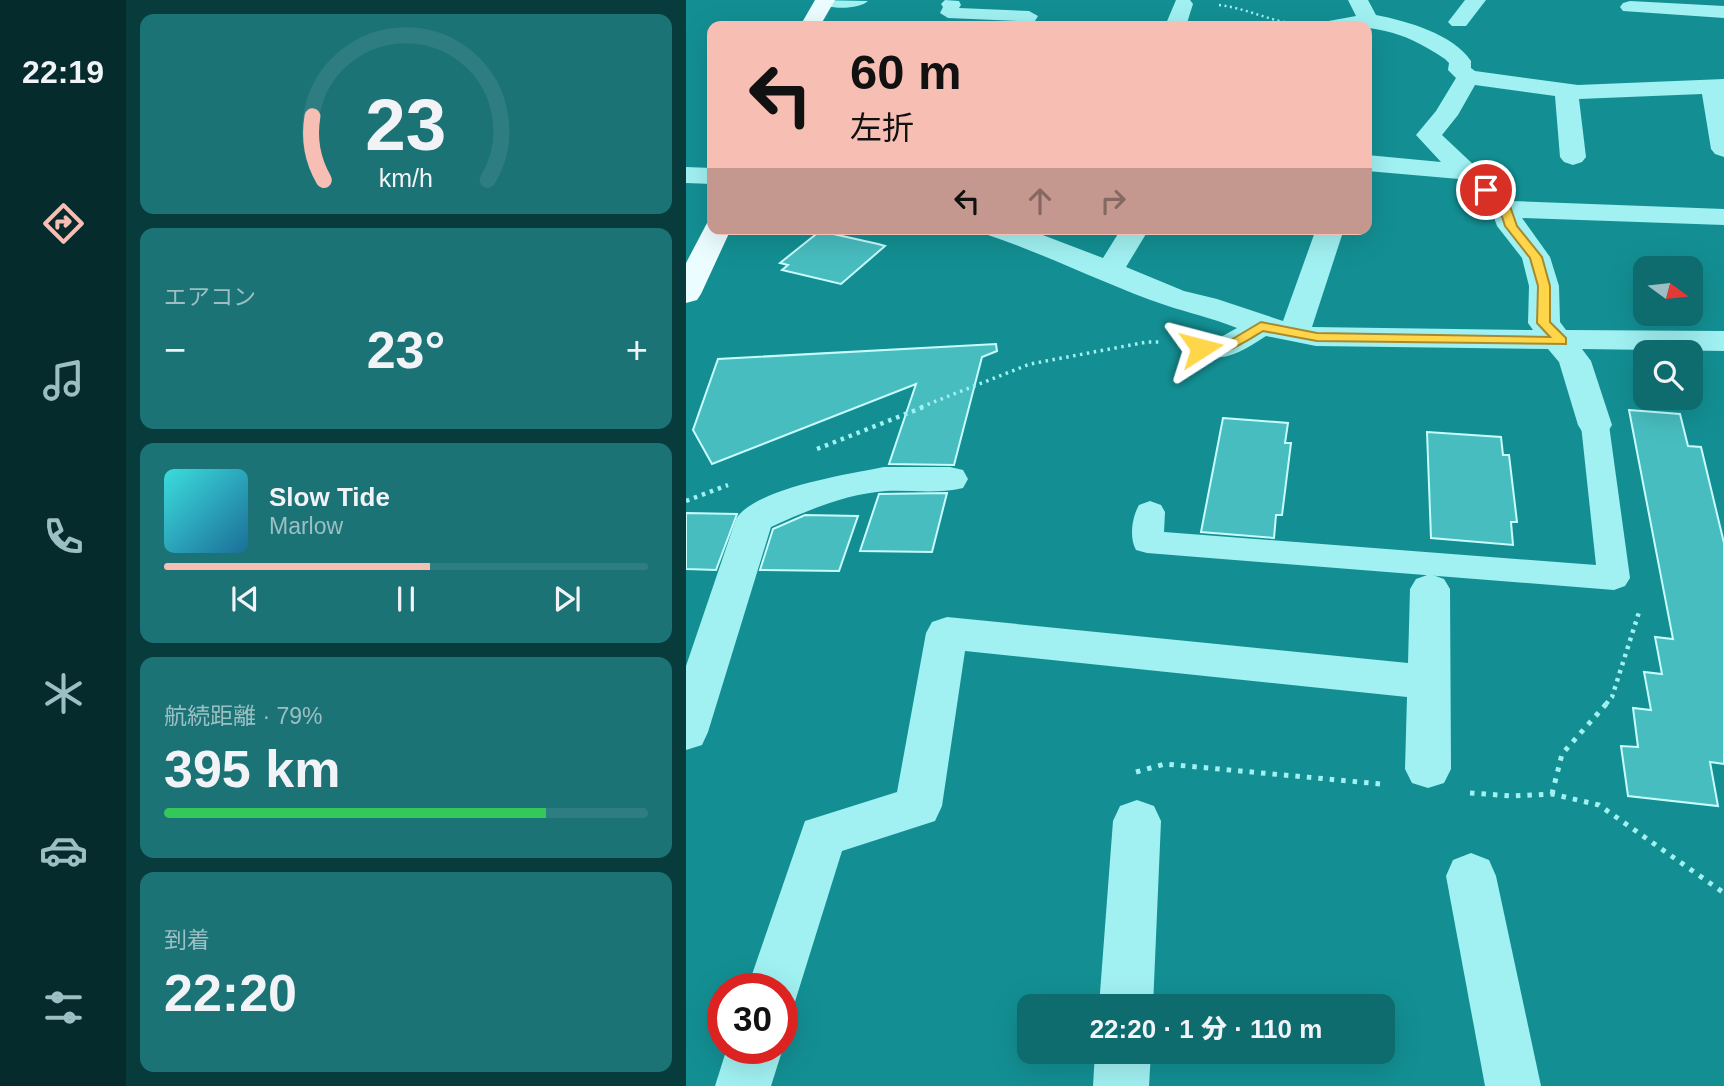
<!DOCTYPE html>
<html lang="ja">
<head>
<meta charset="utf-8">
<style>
  :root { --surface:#0e6b6e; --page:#1c7376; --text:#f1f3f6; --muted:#9bbfc2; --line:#2e7e81; --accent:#f7bfb3 }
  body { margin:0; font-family:Helvetica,"Noto Sans JP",sans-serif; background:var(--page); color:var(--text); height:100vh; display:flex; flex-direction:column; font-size:26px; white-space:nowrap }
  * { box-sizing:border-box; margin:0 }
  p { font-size:23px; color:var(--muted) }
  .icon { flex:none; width:38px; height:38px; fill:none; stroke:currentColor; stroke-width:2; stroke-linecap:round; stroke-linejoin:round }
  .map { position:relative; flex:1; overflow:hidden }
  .panel { display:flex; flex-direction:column; gap:14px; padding:14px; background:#083b3c; width:560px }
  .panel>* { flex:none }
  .guide { position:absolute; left:21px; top:21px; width:665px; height:214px; border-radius:14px; box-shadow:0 7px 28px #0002; background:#f7bfb3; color:#111; overflow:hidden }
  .needle { width:46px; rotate:105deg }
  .tools { position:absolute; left:947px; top:256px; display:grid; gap:14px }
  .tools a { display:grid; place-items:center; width:70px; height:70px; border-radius:14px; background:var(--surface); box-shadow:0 7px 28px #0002; font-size:35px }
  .speed { position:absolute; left:21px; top:973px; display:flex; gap:14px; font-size:35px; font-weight:700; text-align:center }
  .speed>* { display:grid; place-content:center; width:91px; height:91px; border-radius:50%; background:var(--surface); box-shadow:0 7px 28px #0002; line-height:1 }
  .speed .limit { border:10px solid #d22; background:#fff; color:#111 }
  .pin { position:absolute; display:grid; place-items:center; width:60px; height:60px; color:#fff; margin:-30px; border:4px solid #fff; border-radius:50%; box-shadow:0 2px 7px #0007 }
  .me { position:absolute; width:77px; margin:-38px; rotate:81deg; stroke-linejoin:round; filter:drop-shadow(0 0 5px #0008) }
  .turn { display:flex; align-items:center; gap:24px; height:147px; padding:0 28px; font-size:32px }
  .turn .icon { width:91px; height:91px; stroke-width:2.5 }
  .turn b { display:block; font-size:49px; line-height:60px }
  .lanes { display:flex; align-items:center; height:66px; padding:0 28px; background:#0003; justify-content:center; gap:35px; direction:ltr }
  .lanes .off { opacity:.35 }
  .big { font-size:52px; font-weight:800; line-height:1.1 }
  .panel .widget { flex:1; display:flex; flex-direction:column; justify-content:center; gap:10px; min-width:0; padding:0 24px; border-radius:14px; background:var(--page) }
  .panel .dial { align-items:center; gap:0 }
  .dial svg { height:182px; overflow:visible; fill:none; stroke:var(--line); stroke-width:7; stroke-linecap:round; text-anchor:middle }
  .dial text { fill:var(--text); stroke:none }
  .song { display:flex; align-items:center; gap:21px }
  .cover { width:84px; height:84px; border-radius:10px; background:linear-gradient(135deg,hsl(180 70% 55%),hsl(200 70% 35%)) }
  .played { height:7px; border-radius:4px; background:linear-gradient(90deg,var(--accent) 55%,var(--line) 55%) }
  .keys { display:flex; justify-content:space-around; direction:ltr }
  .heat { display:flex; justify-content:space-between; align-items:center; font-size:38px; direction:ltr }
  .charge { height:10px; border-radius:5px; background:linear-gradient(90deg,#34c759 79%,var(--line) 0) }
  .trip { position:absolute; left:331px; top:994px; width:378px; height:70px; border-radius:14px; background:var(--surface); box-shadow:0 7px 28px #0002; font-weight:800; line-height:70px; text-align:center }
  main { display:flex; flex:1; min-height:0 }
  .dock { display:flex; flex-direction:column; width:126px; justify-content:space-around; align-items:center; background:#062b2c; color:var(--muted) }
  .dock .icon { width:49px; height:49px }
  .dock .current { color:var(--accent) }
  .dock b { font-size:32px; color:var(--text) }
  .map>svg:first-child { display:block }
  .building { fill:#48bdc0; stroke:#c8fcfd; stroke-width:2 }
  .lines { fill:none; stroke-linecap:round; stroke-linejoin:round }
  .path-far3 { stroke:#a1f1f2; stroke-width:2.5; stroke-dasharray:2 3.5; stroke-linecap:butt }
  .path-far2 { stroke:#a1f1f2; stroke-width:3.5; stroke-dasharray:2.5 4.5; stroke-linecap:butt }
  .path-far1 { stroke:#a1f1f2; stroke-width:4.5; stroke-dasharray:3.5 5; stroke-linecap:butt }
  .path { stroke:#a1f1f2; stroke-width:5; stroke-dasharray:4.5 7; stroke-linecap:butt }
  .service { fill:#a1f1f2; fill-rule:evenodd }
  .minor { fill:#a1f1f2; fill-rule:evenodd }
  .primary { fill:#ecfdff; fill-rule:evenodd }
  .route { fill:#ffd54a; stroke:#a68a30; stroke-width:2 }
</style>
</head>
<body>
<main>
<nav class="dock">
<b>22:19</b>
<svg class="icon current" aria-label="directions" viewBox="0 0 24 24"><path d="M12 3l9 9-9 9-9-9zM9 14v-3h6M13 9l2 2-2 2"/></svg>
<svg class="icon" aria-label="music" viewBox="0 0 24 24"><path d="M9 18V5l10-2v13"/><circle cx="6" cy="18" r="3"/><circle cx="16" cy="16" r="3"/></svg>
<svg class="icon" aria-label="phone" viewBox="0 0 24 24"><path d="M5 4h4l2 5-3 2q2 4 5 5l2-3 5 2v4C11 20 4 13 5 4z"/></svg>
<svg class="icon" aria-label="climate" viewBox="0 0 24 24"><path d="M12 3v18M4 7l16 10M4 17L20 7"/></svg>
<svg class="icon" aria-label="car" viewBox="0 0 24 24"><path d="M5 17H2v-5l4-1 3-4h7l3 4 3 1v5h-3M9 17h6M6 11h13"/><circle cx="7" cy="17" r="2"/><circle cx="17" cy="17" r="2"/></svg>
<svg class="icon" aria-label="filters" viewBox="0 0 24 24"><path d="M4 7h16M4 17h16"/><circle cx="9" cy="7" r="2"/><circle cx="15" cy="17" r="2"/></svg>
</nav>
<section class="panel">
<div class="widget dial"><svg viewBox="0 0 100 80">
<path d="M14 69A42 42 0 1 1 86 69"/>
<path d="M14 69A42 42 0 0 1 9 41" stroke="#f7bfb3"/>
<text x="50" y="56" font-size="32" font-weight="700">23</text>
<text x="50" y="72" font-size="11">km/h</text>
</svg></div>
<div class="widget"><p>エアコン</p>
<div class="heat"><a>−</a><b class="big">23°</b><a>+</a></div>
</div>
<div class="widget">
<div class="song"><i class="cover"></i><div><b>Slow Tide</b><p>Marlow</p></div></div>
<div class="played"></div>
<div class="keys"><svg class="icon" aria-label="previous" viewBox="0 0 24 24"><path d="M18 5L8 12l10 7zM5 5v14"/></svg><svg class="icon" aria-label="pause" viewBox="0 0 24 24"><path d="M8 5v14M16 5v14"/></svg><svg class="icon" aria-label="next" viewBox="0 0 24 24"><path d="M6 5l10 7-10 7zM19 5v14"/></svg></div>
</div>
<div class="widget"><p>航続距離 · 79%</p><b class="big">395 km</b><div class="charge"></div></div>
<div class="widget"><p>到着</p><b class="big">22:20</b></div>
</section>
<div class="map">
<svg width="1038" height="1086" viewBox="0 0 1038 1086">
  <rect width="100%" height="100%" fill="#138f93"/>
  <g class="building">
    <polygon points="134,231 192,244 199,246 155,284 96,270 102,265 94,263"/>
    <polygon points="310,344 311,351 296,357 268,465 203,464 230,384 26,464 7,430 32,359"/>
    <polygon points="943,410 994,414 1002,446 1015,447 1038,543 1038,764 1024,762 1032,806 942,796 935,746 952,747 947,708 965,710 958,672 976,674 969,637 987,639"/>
    <polygon points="537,418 602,423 599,443 605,443 596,515 590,515 588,538 515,532"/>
    <polygon points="741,432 815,437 817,455 823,455 831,522 825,522 827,545 745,538"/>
    <polygon points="261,493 246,552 174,551 193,494"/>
    <polygon points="0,513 51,514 30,570 0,569"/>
    <polygon points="119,515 172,516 153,571 74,570 87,529"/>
  </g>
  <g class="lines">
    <path class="path-far3" d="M533,5c26,3 49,15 75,19"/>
    <polyline class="path-far2" points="235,407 344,364 461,342 475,342"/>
    <g class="path-far1">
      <polyline points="131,449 240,406"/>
      <polyline points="0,501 42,485"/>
      <polyline points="920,704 926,697 954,609"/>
    </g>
    <g class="path">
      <polyline points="450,772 479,764 695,784"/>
      <polyline points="784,793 827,796 866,794 913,805 1038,893"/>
      <polyline points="866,794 876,754 922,702"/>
    </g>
    <g class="service">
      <polygon points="259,0 273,1 275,5 273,8 343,11 352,16 346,26 330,26 332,21 262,18 254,13 257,7 255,4"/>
      <path d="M130,1v-1l52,1c-9,9 -43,9 -52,0z"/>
      <path d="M909,416l10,3 4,6 21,153 -5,8 -11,4 -467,-37 -11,-3c-7,-12 -4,-33 3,-45l11,-4 11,4 4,7 -1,20 432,33 -15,-140 4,-6z"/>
    </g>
    <g class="minor">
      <polygon points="490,0 504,0 507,4 500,26 479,26"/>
      <path d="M662,0h20l8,15c31,6 77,19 95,46v7l4,3 103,14 146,-6v78l-9,-3 -4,-5 -9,-55 -123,5 7,58 -4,5 -9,3 -9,-3 -4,-5 -5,-61 -80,-11 -17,30 -16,20 70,66 212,8v16l-202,-7 28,39 9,29 1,36 6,8 158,1v20l-142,-2 9,12 21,64 -5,8 -12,3 -12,-3 -5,-8 -19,-63 -11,-13 -232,-3 -50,-10c-27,18 -43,27 -76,19l-5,-7 5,-7 29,-3 18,-10c-25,-10 -48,-15 -72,-23 -59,-20 -117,-50 -177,-70l-4,-6h43l76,29 18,-29h28l-23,38 58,24 33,8 66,22 33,-92h28l-32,98 221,3 -5,-7 1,-37 -7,-28 -25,-32 -5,-14 -33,-33 -92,-8v-16l74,7 -25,-27 20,-24 20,-33 -8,-8 1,-7 -4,-4c-46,-31 -72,-33 -125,-33l3,-4 33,-6z"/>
      <polygon points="779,0 800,0 780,26 766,26 762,22"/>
      <polygon points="944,1 1038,6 1038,18 937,11 934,7 937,3"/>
      <polygon points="0,167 26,168 26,184 0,183"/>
      <path d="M198,467h66l13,3 5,9 -5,9c-25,6 -51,2 -77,3 -40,3 -78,19 -115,36l-63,205 -6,13 -16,5v-84l50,-147c19,-31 113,-45 148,-52z"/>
      <polygon points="744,574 758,579 764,589 765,769 758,783 742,788 726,783 719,769 721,697 279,651 256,806 249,821 156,851 107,1008 96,1012 96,989 61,989 119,821 211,792 240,633 246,622 261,617 722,663 724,589 730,579"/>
      <polygon points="451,800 468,806 475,821 467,1006 413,1006 427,821 434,806"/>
      <polygon points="785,853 803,860 810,876 855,1086 799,1086 760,876 767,860"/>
      <polygon points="96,1047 97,1048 85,1086 29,1086 41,1048"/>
      <polygon points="409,1052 465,1052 463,1086 407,1086"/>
    </g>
    <g class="primary">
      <polygon points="129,0 149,0 134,26 114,26"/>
      <polygon points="26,222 26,229 45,229 15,294 11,300 0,303 0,263 21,223"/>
    </g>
  </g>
  <path class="route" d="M797,188h7l20,18 7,20 25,31 8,29v36l16,16v6l-249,-3 -54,-10c-18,11 -48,33 -69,17l7,-4h23l37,-22 56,11 233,4 -13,-14 1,-37 -8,-28 -25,-32 -5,-16 -17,-17z"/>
</svg>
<div class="tools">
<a><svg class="needle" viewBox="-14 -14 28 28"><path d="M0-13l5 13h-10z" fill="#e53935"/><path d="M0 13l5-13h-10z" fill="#9bbfc2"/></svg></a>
<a><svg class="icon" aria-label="search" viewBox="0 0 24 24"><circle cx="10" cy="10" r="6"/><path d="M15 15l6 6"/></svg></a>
</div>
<div class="speed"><div class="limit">30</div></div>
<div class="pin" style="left:800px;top:190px;background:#d93025"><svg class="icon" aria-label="arrive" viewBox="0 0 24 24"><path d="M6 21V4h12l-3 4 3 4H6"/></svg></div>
<svg class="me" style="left:515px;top:348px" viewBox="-20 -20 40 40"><path d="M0-17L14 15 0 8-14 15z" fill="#ffd54a" stroke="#fff" stroke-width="4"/></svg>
<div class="trip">22:20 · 1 分 · 110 m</div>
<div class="guide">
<div class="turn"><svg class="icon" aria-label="left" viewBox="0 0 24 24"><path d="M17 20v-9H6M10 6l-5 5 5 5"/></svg><div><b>60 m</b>左折</div></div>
<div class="lanes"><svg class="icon" aria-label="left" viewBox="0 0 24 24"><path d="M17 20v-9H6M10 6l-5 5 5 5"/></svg><svg class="icon off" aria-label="ahead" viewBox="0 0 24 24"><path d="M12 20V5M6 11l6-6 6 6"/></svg><svg class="icon off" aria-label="right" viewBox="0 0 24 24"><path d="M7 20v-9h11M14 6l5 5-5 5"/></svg></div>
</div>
</div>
</main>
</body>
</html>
